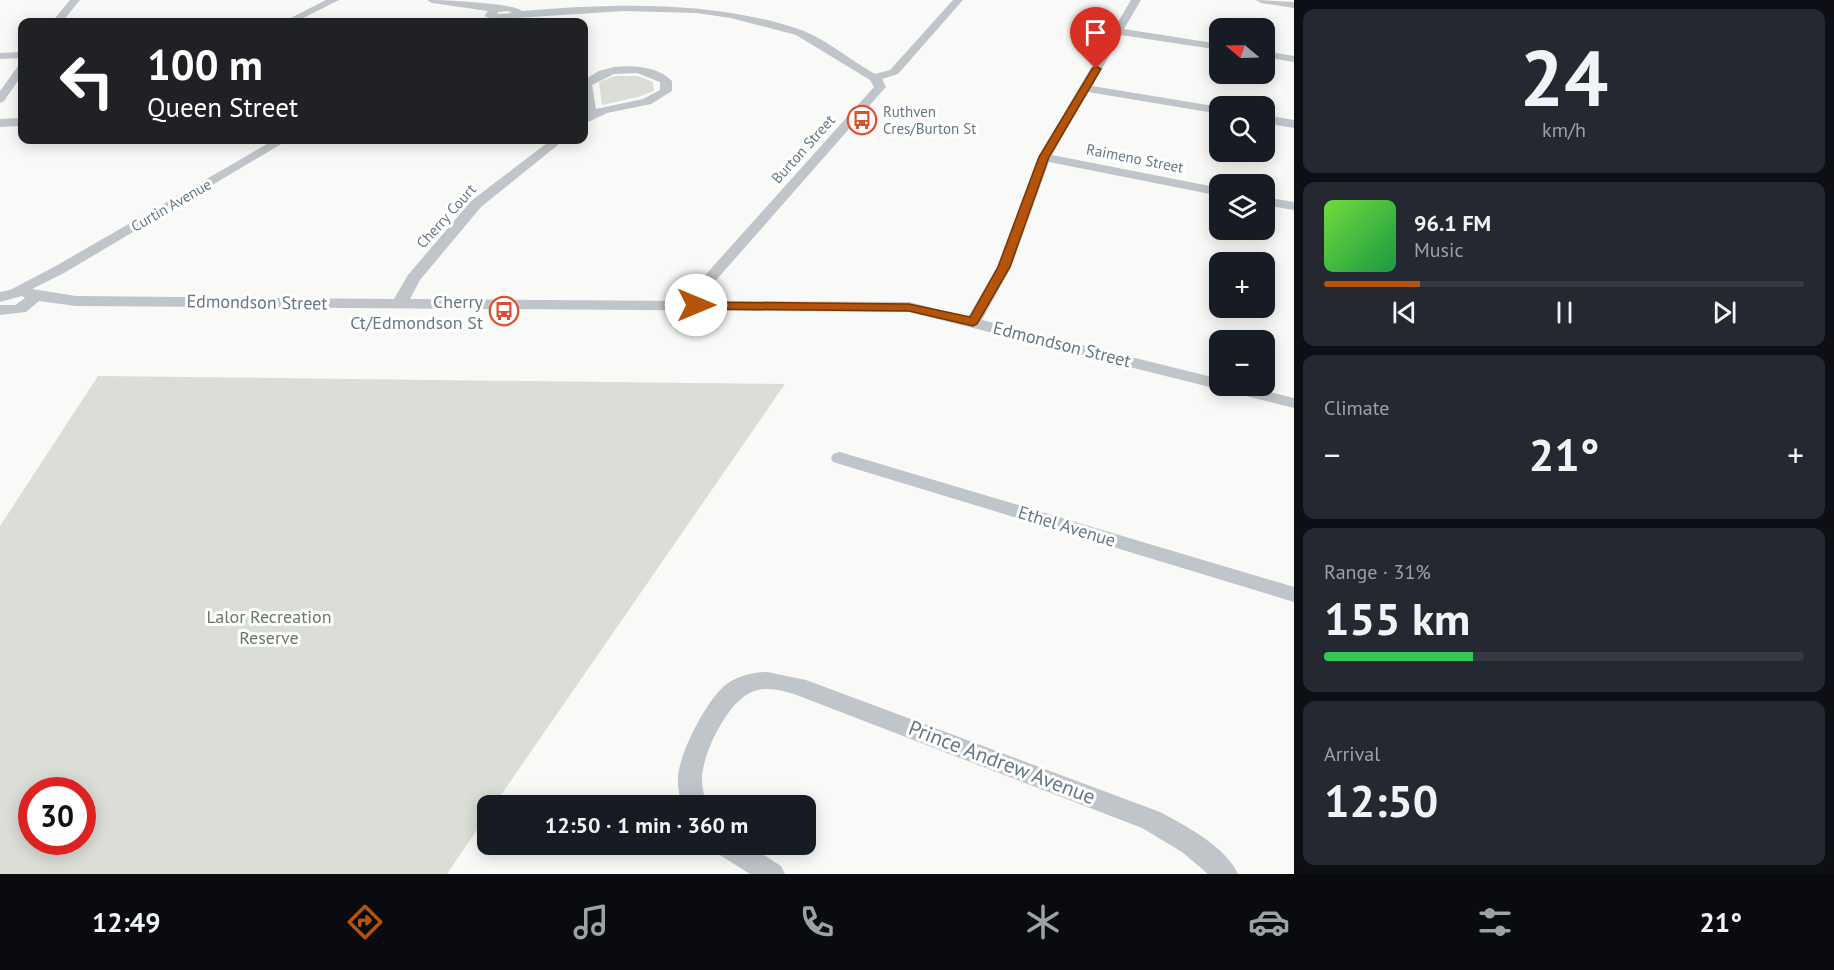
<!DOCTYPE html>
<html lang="en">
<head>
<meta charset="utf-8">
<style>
  :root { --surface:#171b24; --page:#242831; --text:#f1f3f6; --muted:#9ea1a6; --line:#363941; --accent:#b45309 }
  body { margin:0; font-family:"PT Sans",sans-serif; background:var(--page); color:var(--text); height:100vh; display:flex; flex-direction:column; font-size:22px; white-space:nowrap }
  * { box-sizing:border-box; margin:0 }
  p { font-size:20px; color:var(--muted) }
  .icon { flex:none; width:33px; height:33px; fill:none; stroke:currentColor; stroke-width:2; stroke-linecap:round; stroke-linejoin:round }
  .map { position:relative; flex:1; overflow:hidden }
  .details { display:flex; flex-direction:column; gap:9px; padding:9px; background:#0d0f14; width:540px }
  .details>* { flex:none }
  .banner { position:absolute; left:18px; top:18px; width:570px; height:126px; border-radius:12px; box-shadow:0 3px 15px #0003; background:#202124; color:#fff; overflow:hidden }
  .needle { width:39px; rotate:289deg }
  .buttons { position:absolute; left:1209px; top:18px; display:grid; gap:12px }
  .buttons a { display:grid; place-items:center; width:66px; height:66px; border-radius:12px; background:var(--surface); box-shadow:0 3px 15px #0003; font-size:30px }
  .speed { position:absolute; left:18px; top:777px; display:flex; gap:12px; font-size:30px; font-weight:700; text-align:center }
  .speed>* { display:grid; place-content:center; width:78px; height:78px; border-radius:50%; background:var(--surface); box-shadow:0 3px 15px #0003; line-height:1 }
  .speed .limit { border:9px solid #d22; background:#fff; color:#111 }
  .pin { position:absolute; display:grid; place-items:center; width:51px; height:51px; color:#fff; margin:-62px -26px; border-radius:50% 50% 50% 0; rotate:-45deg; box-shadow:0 0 6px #0007 }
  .pin .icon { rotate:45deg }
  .me { position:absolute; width:66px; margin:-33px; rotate:90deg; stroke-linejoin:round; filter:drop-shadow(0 0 4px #0008) }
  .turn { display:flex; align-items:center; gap:21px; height:126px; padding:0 30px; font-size:27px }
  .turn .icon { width:78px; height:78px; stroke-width:2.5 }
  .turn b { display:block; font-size:42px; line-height:51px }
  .big { font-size:45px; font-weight:800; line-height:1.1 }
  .details .widget { flex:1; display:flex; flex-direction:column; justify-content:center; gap:9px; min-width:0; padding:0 21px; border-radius:12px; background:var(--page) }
  .details .dial { align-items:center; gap:0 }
  .dial b { font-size:78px; line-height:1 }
  .song { display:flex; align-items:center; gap:18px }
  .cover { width:72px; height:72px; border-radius:9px; background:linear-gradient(135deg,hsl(100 70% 55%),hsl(140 70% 35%)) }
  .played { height:6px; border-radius:3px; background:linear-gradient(90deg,var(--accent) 20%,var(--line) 20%) }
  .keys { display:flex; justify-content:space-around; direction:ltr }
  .heat { display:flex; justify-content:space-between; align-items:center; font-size:33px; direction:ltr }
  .charge { height:9px; border-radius:4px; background:linear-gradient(90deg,#34c759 31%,var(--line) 0) }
  .trip { position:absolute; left:477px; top:795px; width:339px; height:60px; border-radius:12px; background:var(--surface); box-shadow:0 3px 15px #0003; font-weight:800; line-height:60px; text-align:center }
  .menu { display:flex; height:96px; justify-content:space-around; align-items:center; background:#090b0e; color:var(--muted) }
  .menu .icon { width:42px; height:42px }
  .menu .current { color:var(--accent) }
  .menu b { font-size:27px; color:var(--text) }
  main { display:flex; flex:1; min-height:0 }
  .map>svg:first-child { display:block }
  .green { fill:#daded6; fill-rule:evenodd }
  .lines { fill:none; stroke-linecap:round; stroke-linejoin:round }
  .minor { fill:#c0c5c9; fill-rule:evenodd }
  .route { fill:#b45309; stroke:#753606; stroke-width:1.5 }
  .labels { text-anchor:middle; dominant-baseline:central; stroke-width:6; stroke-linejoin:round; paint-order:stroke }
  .far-poi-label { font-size:15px; fill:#657781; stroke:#fff; text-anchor:start }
  .far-street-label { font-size:15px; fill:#657781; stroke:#fff }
  .poi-label { font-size:18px; fill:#657781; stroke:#fff; text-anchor:end }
  .street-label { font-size:18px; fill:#657781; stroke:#fff }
  .park-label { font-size:18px; fill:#697964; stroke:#fff }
  .near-street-label { font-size:21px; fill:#657781; stroke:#fff }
</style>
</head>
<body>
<main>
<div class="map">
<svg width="1294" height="874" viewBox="0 0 1294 874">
  <rect width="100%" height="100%" fill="#f9f9f7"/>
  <g class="green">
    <polygon points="615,76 638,76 653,82 654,91 638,97 602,105 599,82"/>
    <path d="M98,376l591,7 96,1 -291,421 -6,1 -1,9 -40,59h-447v-348zM32,790h50v52h-50z"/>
  </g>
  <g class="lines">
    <g class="minor">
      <polygon points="70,0 80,0 62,22 52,22"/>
      <polygon points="326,0 339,0 295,22 283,22"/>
      <path d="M427,0c17,0 86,3 95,11 92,-8 195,-11 282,20 26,11 47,30 71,43l15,-4 63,-70h10l-65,74 -16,5 4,8 -2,2 -173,197 -6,15 204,1 59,15 29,-50 41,-110 93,-157h10l-17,29 96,15v6l-99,-15 -29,51 128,21v7l-132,-22 -36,63 168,33v8l-171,-34 -38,105 -29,53 238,59v7h25l49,12v10l-385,-96 -833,-6 -37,-5 -13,11 -26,3v-10h15l10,-7 -3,-2 -22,6v-10l10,-2 44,-23 220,-127h14l-224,133 -32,16 44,7 318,3 14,-24 63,-74 80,-61h13l-83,67 -61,73 -10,19 279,2 10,-19 175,-195 -4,-7 -74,-45 -65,-17 -35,-5 -72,-2 -108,7 -14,3 -16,-4 -1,-2 3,-4 -56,-8zM508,11l4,2 -15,1 1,-2z"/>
      <polygon points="1256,0 1294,2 1294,8 1261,3"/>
      <polygon points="1264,51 1294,56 1294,62 1264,57"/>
      <polygon points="22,52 22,58 0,59 0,53"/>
      <polygon points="22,65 22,75 4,101 0,103 0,91 18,66"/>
      <path d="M614,67c19,-2 43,-1 58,14v10l-21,13 -44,9 -23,11v-44l15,-9zM637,73l23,9v8l-17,9 -47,10 -4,-24 22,-11z"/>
      <polygon points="1264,115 1294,120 1294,128 1264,123"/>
      <polygon points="22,118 22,126 0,127 0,119"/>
      <polygon points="1264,197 1294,202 1294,210 1264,205"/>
      <polygon points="840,452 1294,587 1294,602 833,462 831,458 833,454"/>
      <path d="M767,672l39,8 354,132c26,14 65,34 78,62h-30l-26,-22 -40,-24 -348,-134c-13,-4 -28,-8 -42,-2 -24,9 -49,60 -50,86 0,9 2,19 5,28h-25c-2,-9 -5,-19 -4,-28 1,-25 27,-74 45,-91 11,-10 30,-15 44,-15z"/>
      <polygon points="711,844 747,844 781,866 785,874 750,874 715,852"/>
    </g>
  </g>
  <polygon class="route" points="1096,66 1101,69 1049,157 1010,267 977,324 973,326 909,311 696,309 690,305 696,302 909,304 970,317 998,267 1039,157 1092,69"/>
  <defs>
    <g id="bus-ring" transform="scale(1.5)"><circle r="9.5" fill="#fff" stroke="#dd5033" stroke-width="1.5"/><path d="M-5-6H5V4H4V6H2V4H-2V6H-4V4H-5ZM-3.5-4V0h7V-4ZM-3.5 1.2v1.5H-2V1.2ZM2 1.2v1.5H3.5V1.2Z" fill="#dd5033"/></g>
  </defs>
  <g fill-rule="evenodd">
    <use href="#bus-ring" x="862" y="120"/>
    <use href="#bus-ring" x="504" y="311"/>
  </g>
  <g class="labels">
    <g class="far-poi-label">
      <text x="883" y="111">Ruthven<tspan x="883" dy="17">Cres/Burton St</tspan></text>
    </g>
    <g class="far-street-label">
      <text transform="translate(803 149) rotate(-48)">Burton Street</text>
      <text transform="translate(1135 158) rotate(11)">Raimeno Street</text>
      <text transform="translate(171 205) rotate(-30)">Curtin Avenue</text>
      <text transform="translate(446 216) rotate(-48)">Cherry Court</text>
    </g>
    <g class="poi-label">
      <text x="483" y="301">Cherry<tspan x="483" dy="21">Ct/Edmondson St</tspan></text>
    </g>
    <g class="street-label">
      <text transform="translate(257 302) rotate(1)">Edmondson Street</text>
      <text transform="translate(1062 344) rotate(14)">Edmondson Street</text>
      <text transform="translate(1067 526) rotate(17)">Ethel Avenue</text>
    </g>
    <g class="park-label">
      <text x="269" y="616">Lalor Recreation<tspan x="269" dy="21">Reserve</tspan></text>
    </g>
    <g class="near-street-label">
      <text transform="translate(1002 762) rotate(21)">Prince Andrew Avenue</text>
    </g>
  </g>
</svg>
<div class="buttons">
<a><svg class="needle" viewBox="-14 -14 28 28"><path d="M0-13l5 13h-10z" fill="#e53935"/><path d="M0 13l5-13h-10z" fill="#9ea1a6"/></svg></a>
<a><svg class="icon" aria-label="search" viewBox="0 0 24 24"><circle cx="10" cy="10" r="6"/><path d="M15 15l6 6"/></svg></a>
<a><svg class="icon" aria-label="layers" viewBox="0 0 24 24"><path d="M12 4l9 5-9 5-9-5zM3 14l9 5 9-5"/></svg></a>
<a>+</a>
<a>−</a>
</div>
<div class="speed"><div class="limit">30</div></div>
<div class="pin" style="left:1096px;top:69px;background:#d93025"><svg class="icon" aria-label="arrive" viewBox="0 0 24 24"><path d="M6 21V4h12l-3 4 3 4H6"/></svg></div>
<svg class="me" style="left:696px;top:305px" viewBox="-20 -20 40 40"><circle r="19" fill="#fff"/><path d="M0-13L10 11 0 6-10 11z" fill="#b45309"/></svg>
<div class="trip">12:50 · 1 min · 360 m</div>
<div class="banner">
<div class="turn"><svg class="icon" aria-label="left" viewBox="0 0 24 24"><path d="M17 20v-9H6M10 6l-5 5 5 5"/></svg><div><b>100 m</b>Queen Street</div></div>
</div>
</div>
<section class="details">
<div class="widget dial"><b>24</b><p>km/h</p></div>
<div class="widget">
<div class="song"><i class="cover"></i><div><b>96.1 FM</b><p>Music</p></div></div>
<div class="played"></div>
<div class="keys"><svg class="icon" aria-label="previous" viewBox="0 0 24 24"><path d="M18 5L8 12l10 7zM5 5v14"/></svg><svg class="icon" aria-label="pause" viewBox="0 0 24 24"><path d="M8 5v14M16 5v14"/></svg><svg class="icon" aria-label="next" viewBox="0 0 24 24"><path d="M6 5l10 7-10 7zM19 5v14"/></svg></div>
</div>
<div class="widget"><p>Climate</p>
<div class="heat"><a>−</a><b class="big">21°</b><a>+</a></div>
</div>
<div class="widget"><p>Range · 31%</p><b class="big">155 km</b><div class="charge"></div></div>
<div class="widget"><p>Arrival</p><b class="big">12:50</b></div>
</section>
</main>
<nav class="menu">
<b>12:49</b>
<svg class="icon current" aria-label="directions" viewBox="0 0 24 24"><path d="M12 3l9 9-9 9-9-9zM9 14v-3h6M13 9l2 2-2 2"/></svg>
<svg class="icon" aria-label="music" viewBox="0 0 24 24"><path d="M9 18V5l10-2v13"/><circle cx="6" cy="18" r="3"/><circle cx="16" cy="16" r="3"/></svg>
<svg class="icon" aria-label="phone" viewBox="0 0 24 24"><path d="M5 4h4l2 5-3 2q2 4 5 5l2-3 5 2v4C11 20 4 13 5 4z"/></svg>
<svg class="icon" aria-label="climate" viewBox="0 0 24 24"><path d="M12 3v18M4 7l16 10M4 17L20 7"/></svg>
<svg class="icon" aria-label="car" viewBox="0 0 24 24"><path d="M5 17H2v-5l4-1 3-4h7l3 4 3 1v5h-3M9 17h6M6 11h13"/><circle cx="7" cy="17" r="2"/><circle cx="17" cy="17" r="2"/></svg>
<svg class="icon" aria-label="filters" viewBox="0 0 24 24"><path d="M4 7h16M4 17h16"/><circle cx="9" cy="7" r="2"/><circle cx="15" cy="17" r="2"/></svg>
<b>21°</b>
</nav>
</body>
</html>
